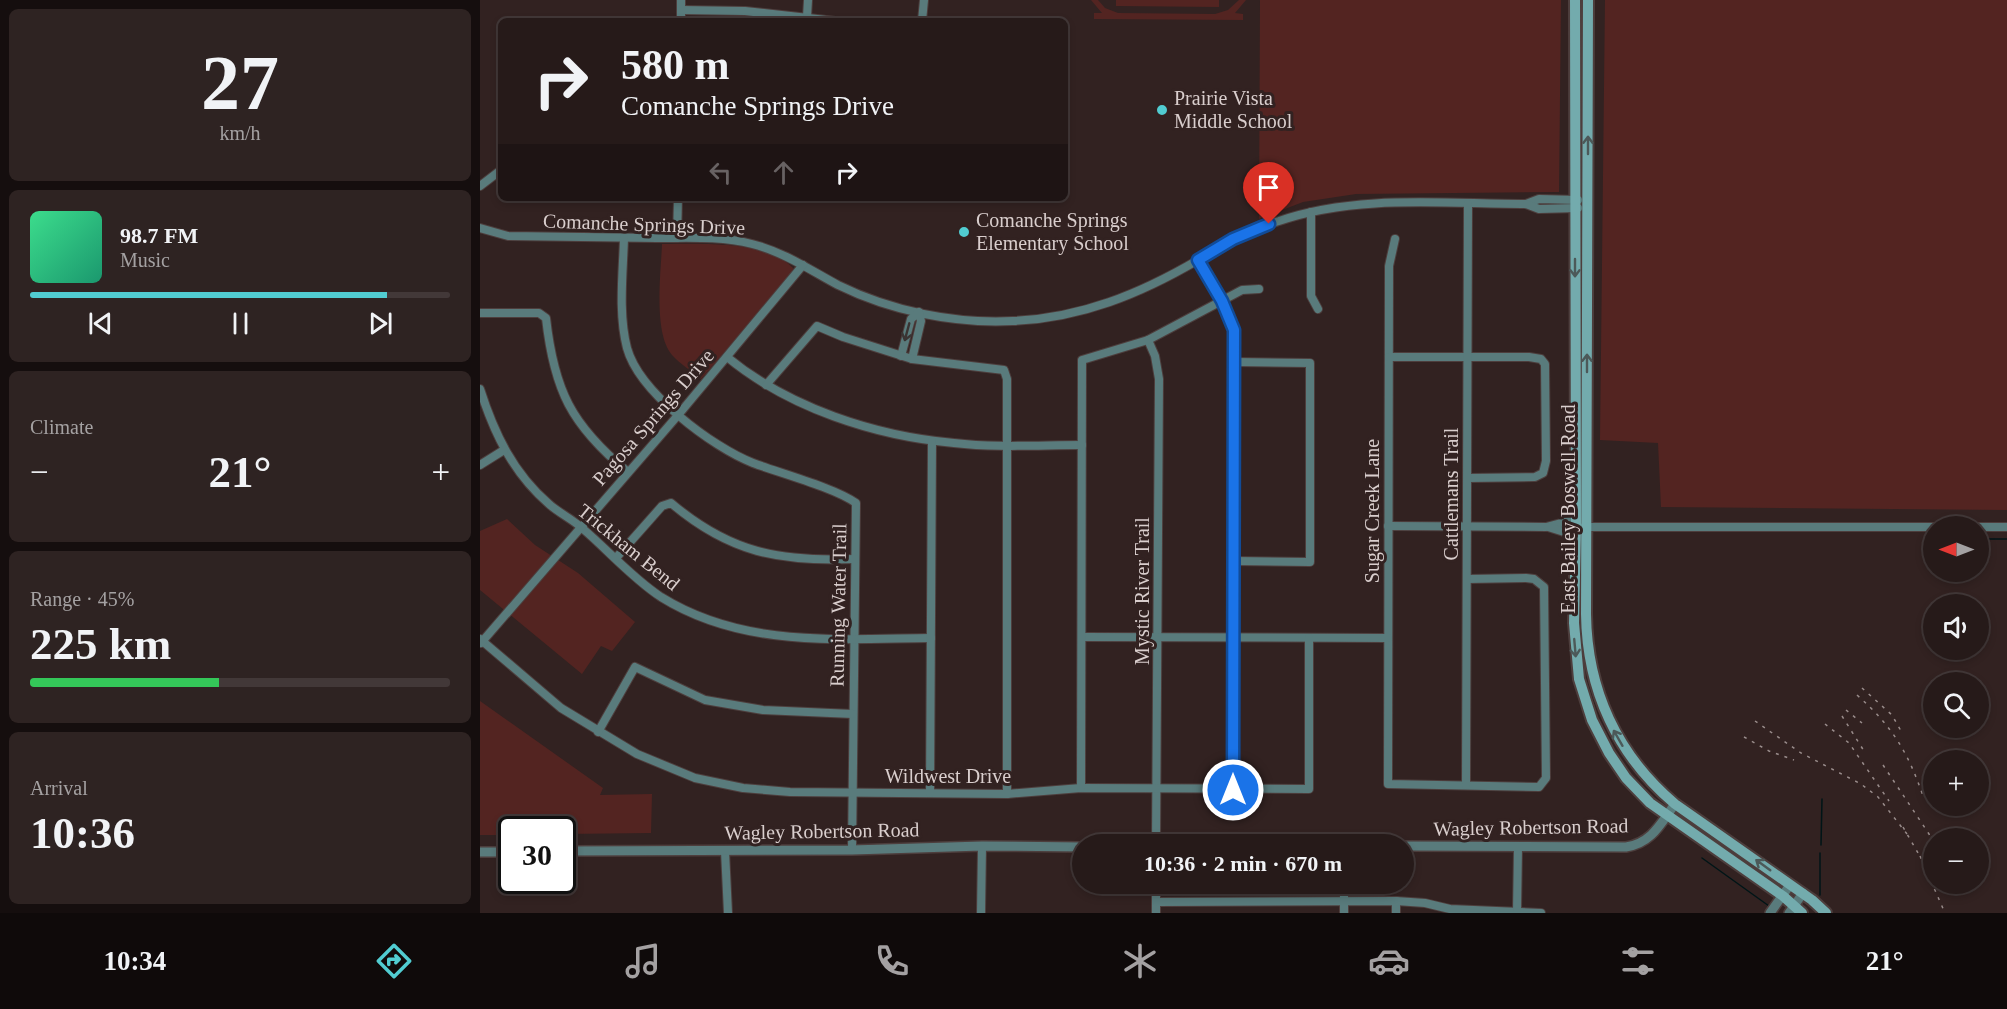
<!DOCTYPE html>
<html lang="en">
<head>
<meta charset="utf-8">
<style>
  :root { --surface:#261a19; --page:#2e2322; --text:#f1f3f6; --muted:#a4a1a2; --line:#423838; --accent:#51ccd1 }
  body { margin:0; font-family:Georgia,serif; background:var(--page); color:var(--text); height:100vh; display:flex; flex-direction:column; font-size:22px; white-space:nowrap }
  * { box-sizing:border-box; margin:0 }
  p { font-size:20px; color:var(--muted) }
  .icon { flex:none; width:33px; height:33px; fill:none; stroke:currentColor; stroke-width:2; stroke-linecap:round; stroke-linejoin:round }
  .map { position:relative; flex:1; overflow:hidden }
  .drawer { display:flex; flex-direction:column; gap:9px; padding:9px; background:#150e0e; width:480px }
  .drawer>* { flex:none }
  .hud { position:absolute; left:18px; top:18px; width:570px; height:183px; border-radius:9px; box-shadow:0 3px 9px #0003,0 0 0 2px var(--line); background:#261a19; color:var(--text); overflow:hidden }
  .needle { width:39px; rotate:270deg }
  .fabs { position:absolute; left:1443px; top:516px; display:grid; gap:12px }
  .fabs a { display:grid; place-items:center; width:66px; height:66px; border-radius:50%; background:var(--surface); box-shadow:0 3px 9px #0003,0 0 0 2px var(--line); font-size:30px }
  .speed { position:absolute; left:18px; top:816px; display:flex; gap:12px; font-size:30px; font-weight:700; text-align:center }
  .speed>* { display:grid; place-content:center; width:78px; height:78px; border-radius:50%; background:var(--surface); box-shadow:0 3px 9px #0003,0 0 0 2px var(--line); line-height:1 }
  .speed .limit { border:3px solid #111; border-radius:9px; background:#fff; color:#111 }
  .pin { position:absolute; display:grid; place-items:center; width:51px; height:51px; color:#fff; margin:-62px -26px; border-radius:50% 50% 50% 0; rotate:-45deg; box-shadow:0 0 6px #0007 }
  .pin .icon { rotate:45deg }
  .me { position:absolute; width:66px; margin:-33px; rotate:0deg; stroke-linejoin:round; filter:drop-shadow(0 0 4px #0008) }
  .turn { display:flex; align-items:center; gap:21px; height:126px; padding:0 24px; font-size:27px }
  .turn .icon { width:78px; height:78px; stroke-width:2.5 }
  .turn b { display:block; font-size:42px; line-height:51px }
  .lanes { display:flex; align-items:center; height:57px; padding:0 24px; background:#0003; justify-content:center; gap:30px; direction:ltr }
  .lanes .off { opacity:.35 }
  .big { font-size:45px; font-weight:700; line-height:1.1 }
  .drawer .widget { flex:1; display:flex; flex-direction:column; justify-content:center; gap:9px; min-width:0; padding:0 21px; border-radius:9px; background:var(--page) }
  .drawer .dial { align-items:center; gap:0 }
  .dial b { font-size:78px; line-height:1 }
  .song { display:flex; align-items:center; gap:18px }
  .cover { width:72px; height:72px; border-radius:9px; background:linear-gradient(135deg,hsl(150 70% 55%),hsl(160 70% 35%)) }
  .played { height:6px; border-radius:3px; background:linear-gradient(90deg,var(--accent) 85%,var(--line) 85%) }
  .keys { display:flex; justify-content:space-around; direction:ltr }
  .heat { display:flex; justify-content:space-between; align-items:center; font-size:33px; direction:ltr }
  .charge { height:9px; border-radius:4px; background:linear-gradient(90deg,#34c759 45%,var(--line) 0) }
  .trip { position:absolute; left:592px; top:834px; width:342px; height:60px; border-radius:30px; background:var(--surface); box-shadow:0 3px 9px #0003,0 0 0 2px var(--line); font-weight:700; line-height:60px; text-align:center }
  .tab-bar { display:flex; height:96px; justify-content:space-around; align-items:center; background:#0f0a0a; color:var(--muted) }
  .tab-bar .icon { width:42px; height:42px }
  .tab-bar .active { color:var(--accent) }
  .tab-bar b { font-size:27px; color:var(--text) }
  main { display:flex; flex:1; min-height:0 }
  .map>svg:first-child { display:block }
  .green { fill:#532421 }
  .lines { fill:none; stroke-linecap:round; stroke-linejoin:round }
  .stream { stroke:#001517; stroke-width:1.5 }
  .minor-casing { stroke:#4d3e3d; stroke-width:10 }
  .tertiary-casing { stroke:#4d3e3d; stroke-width:12 }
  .secondary-casing { stroke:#4d3e3d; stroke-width:14 }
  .minor { stroke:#597b7c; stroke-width:8 }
  .tertiary { stroke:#597b7c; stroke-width:9 }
  .secondary { stroke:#73abad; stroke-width:10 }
  .rail { stroke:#998c8b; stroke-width:1.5; stroke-dasharray:3 6; stroke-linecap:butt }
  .oneway { stroke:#4c5959 }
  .oneway2 { stroke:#3a3433 }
  .route-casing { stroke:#114b97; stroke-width:15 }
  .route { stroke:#1a73e8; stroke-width:10 }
  .poi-dot { fill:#51ccd1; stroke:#322221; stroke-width:2 }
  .labels { text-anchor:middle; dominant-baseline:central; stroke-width:6; stroke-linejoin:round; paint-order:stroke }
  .poi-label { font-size:20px; fill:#d9cecd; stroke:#322221; text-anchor:start }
  .street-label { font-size:20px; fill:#d9cecd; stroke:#322221 }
</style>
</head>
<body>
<main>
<section class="drawer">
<div class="widget dial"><b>27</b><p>km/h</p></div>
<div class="widget">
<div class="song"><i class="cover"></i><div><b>98.7 FM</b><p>Music</p></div></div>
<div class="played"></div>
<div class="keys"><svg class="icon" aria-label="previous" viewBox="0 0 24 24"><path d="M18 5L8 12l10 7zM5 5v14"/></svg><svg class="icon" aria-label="pause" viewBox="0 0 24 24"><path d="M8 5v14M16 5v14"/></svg><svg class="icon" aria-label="next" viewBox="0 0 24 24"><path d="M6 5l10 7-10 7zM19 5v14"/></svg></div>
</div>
<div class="widget"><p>Climate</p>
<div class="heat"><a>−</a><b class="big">21°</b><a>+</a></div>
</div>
<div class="widget"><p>Range · 45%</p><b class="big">225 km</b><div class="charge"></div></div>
<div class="widget"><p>Arrival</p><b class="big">10:36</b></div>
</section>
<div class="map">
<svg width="1527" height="913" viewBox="0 0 1527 913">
  <rect width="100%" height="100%" fill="#322221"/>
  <g class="green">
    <polygon points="611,0 618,0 625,8 638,13 735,14 748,10 759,0 766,0 755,13 763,14 763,20 614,19 614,13 622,13"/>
    <polygon points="636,0 739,0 739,7 636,6"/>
    <polygon points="780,0 1081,0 1079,192 876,194 823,202 779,219"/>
    <polygon points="1125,0 1527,0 1527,510 1181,507 1178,443 1120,440"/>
    <path d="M182,244c36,0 105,-4 131,24l-1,6 -91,105c-9,-8 -21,-15 -29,-24 -19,-22 -11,-83 -10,-111z"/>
    <polygon points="27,519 55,545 98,573 155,622 132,651 121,646 102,674 0,590 0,531"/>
    <polygon points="0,701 123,788 120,795 172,794 171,833 83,834 82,830 32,830 31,835 0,835"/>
  </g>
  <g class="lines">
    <g class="stream">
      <polyline points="1498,539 1527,539"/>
      <polyline points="1443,547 1454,543"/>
      <polyline points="1341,845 1342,799"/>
      <polyline points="1340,853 1340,895"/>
      <polyline points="1222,858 1289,906"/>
    </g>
    <g class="minor-casing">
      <g id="minor">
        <polyline points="201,10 265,11 355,21"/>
        <polyline points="327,17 328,0"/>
        <polyline points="201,21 201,0"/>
        <polyline points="442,21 444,0"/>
        <polyline points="0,186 21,170"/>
        <polyline points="1046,204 1059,199 1098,200"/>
        <polyline points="831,212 831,296 838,309"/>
        <path d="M0,228l28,8c50,1 99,1 149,2 31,0 64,-2 95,6 32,8 58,26 86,41 53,26 116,39 175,36 68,-3 127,-27 185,-61 27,-15 51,-30 81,-39 78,-27 166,-17 247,-17l13,5 39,-1"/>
        <path d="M144,238c-1,35 -6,75 3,110 12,44 85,99 126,115 27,10 82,25 103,40l-4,347"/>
        <polyline points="197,238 198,198"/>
        <polyline points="915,239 909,266 908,784 1059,787 1066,778 1064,587 1054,579 1046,578 987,579"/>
        <polyline points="718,260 742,301 754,330 753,790"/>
        <path d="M0,313h59l7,5c8,72 25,107 82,154"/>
        <polyline points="668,340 675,356 679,379 676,844"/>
        <polyline points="421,356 431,319 439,312 441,321 432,359"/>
        <path d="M247,357c62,51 148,79 227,86 42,5 86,2 128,2"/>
        <polyline points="909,357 1049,357 1061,359 1065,364 1066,461 1063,473 1055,477 988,478"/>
        <polyline points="286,385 337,326 363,337 432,359 524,370 527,379 527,794"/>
        <path d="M0,389c14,44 33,84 69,115 10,9 23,15 33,24 26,22 50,50 79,69 82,51 177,42 270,41"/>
        <polyline points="0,465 24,450"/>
        <polyline points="908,526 1066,527 1096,519"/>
        <polyline points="1068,527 1084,532 1096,540"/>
        <polyline points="1104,527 1454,527"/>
        <polyline points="1498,527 1527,527"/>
        <path d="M136,558l46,-52 9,-3c59,50 109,59 184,56"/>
        <polyline points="754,561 830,562 830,363 755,362"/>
        <polyline points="602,637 908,638"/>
        <polyline points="0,639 81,708 157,754 215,778 263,788 310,792 527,794 601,788 829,789 829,638"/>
        <polyline points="1,643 199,414 323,265"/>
        <polyline points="118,732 155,667 225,700 283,710 373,714"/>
        <polyline points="986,785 988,204"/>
        <polyline points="601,788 602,360 668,340 762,290 779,289"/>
        <polyline points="450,793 452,441"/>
        <polyline points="245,851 248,913"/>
        <polyline points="676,884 676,913"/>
        <polyline points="864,884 864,913"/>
        <polyline points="916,901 916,913"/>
        <polyline points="677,902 916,901 945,903 970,909 1061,913"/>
        <polyline points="1037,912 1038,847"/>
        <polyline points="501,913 502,846"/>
      </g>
    </g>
    <g class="tertiary-casing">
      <g id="tertiary">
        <path d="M924,846l222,1c26,-4 35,-24 49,-43"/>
        <polyline points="82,851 372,850 502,846 603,847"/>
        <polyline points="0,852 32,852"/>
        <polyline points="1290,913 1310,885"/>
        <polyline points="1309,913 1323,893"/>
      </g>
    </g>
    <g class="secondary-casing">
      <g id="secondary">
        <polyline points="1095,0 1096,527 1094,623 1099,679 1112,720 1129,753 1146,778 1170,803 1303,896 1322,913"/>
        <path d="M1108,0l-2,614c1,76 31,141 89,190l137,96 14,13"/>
      </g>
    </g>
    <use href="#minor" class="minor"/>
    <use href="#tertiary" class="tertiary"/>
    <use href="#secondary" class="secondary"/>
    <g class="rail">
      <polyline points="1382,688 1412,715 1421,731"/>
      <path d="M1377,695c35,31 51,57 66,101"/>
      <polyline points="1366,710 1382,723"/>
      <polyline points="1362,716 1384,751"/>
      <polyline points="1275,721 1321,753 1381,784 1398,797 1427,834"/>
      <polyline points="1345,724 1369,743 1409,801"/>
      <polyline points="1264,737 1289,751 1314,760"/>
      <polyline points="1403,765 1449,834 1454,846"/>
      <polyline points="1423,827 1438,853"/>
      <polyline points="1440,856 1465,913"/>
    </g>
  </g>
  <defs><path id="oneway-shaft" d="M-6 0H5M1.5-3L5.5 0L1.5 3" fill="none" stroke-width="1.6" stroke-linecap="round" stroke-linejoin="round" transform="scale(1.5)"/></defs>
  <g class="oneway">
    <use href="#oneway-shaft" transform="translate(1108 145) rotate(-90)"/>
    <use href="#oneway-shaft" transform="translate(1095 268) rotate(90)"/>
    <use href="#oneway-shaft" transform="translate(1107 363) rotate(-90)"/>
    <use href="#oneway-shaft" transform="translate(1095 648) rotate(85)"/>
    <use href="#oneway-shaft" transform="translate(1138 738) rotate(-120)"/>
    <use href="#oneway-shaft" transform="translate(1283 865) rotate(-144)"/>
  </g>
  <use class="oneway2" href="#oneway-shaft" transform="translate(427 332) rotate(105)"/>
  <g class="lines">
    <g class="route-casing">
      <polyline id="route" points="753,790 754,330 742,301 718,260 753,239 789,224"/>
    </g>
    <use href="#route" class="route"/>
  </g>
  <g class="poi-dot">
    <circle cx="682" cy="110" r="6"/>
    <circle cx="484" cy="232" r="6"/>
  </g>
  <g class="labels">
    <g class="poi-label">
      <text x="694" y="98">Prairie Vista<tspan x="694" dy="23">Middle School</tspan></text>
      <text x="496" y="220">Comanche Springs<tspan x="496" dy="23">Elementary School</tspan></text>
    </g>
    <g class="street-label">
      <text transform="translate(164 224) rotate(2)">Comanche Springs Drive</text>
      <text transform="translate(173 417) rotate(-49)">Pagosa Springs Drive</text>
      <text transform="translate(971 494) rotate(-90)">Cattlemans Trail</text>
      <text transform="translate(1088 509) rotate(-90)">East Bailey Boswell Road</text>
      <text transform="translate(892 511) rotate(-90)">Sugar Creek Lane</text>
      <text transform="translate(149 547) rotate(39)">Trickham Bend</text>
      <text transform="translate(662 591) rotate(-90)">Mystic River Trail</text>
      <text transform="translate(358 605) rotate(-89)">Running Water Trail</text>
      <text x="468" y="776">Wildwest Drive</text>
      <text transform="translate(1051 827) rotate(-1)">Wagley Robertson Road</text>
      <text transform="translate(342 831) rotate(-1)">Wagley Robertson Road</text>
    </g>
  </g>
</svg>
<div class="fabs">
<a><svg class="needle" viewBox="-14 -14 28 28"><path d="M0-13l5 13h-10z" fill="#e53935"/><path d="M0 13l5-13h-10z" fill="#a4a1a2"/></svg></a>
<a><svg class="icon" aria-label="sound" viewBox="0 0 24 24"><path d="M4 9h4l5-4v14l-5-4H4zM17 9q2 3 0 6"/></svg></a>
<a><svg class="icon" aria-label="search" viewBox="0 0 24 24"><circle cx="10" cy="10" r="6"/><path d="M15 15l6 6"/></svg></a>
<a>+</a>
<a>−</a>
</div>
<div class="speed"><div class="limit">30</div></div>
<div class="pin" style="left:789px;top:224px;background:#d93025"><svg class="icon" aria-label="arrive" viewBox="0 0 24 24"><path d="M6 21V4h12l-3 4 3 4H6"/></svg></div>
<svg class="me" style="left:753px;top:790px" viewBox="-20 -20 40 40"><circle r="17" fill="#1a73e8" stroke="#fff" stroke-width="3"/><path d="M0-11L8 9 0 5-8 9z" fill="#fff"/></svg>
<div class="trip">10:36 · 2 min · 670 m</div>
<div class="hud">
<div class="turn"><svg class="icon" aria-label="right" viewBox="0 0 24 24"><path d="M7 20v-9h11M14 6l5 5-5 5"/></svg><div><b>580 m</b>Comanche Springs Drive</div></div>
<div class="lanes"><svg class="icon off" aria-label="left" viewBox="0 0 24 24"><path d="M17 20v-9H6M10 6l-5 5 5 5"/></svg><svg class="icon off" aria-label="ahead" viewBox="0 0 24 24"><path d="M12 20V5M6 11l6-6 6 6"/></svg><svg class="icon" aria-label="right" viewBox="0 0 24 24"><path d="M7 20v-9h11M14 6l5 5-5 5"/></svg></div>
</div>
</div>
</main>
<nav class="tab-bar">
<b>10:34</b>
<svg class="icon active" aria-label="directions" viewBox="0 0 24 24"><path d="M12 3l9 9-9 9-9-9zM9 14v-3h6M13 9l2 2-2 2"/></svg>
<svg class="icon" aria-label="music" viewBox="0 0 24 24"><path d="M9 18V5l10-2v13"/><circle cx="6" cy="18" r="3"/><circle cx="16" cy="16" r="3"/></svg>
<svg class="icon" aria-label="phone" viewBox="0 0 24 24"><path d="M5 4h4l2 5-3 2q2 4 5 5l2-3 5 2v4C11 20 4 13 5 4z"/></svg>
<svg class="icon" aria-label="climate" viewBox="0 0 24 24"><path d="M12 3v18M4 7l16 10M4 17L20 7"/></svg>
<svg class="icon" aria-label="car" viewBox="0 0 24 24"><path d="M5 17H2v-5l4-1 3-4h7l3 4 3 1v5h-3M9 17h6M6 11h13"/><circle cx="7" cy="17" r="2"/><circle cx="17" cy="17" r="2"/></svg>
<svg class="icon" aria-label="filters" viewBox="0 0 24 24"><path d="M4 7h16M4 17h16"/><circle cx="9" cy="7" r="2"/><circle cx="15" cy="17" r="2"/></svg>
<b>21°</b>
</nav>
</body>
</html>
